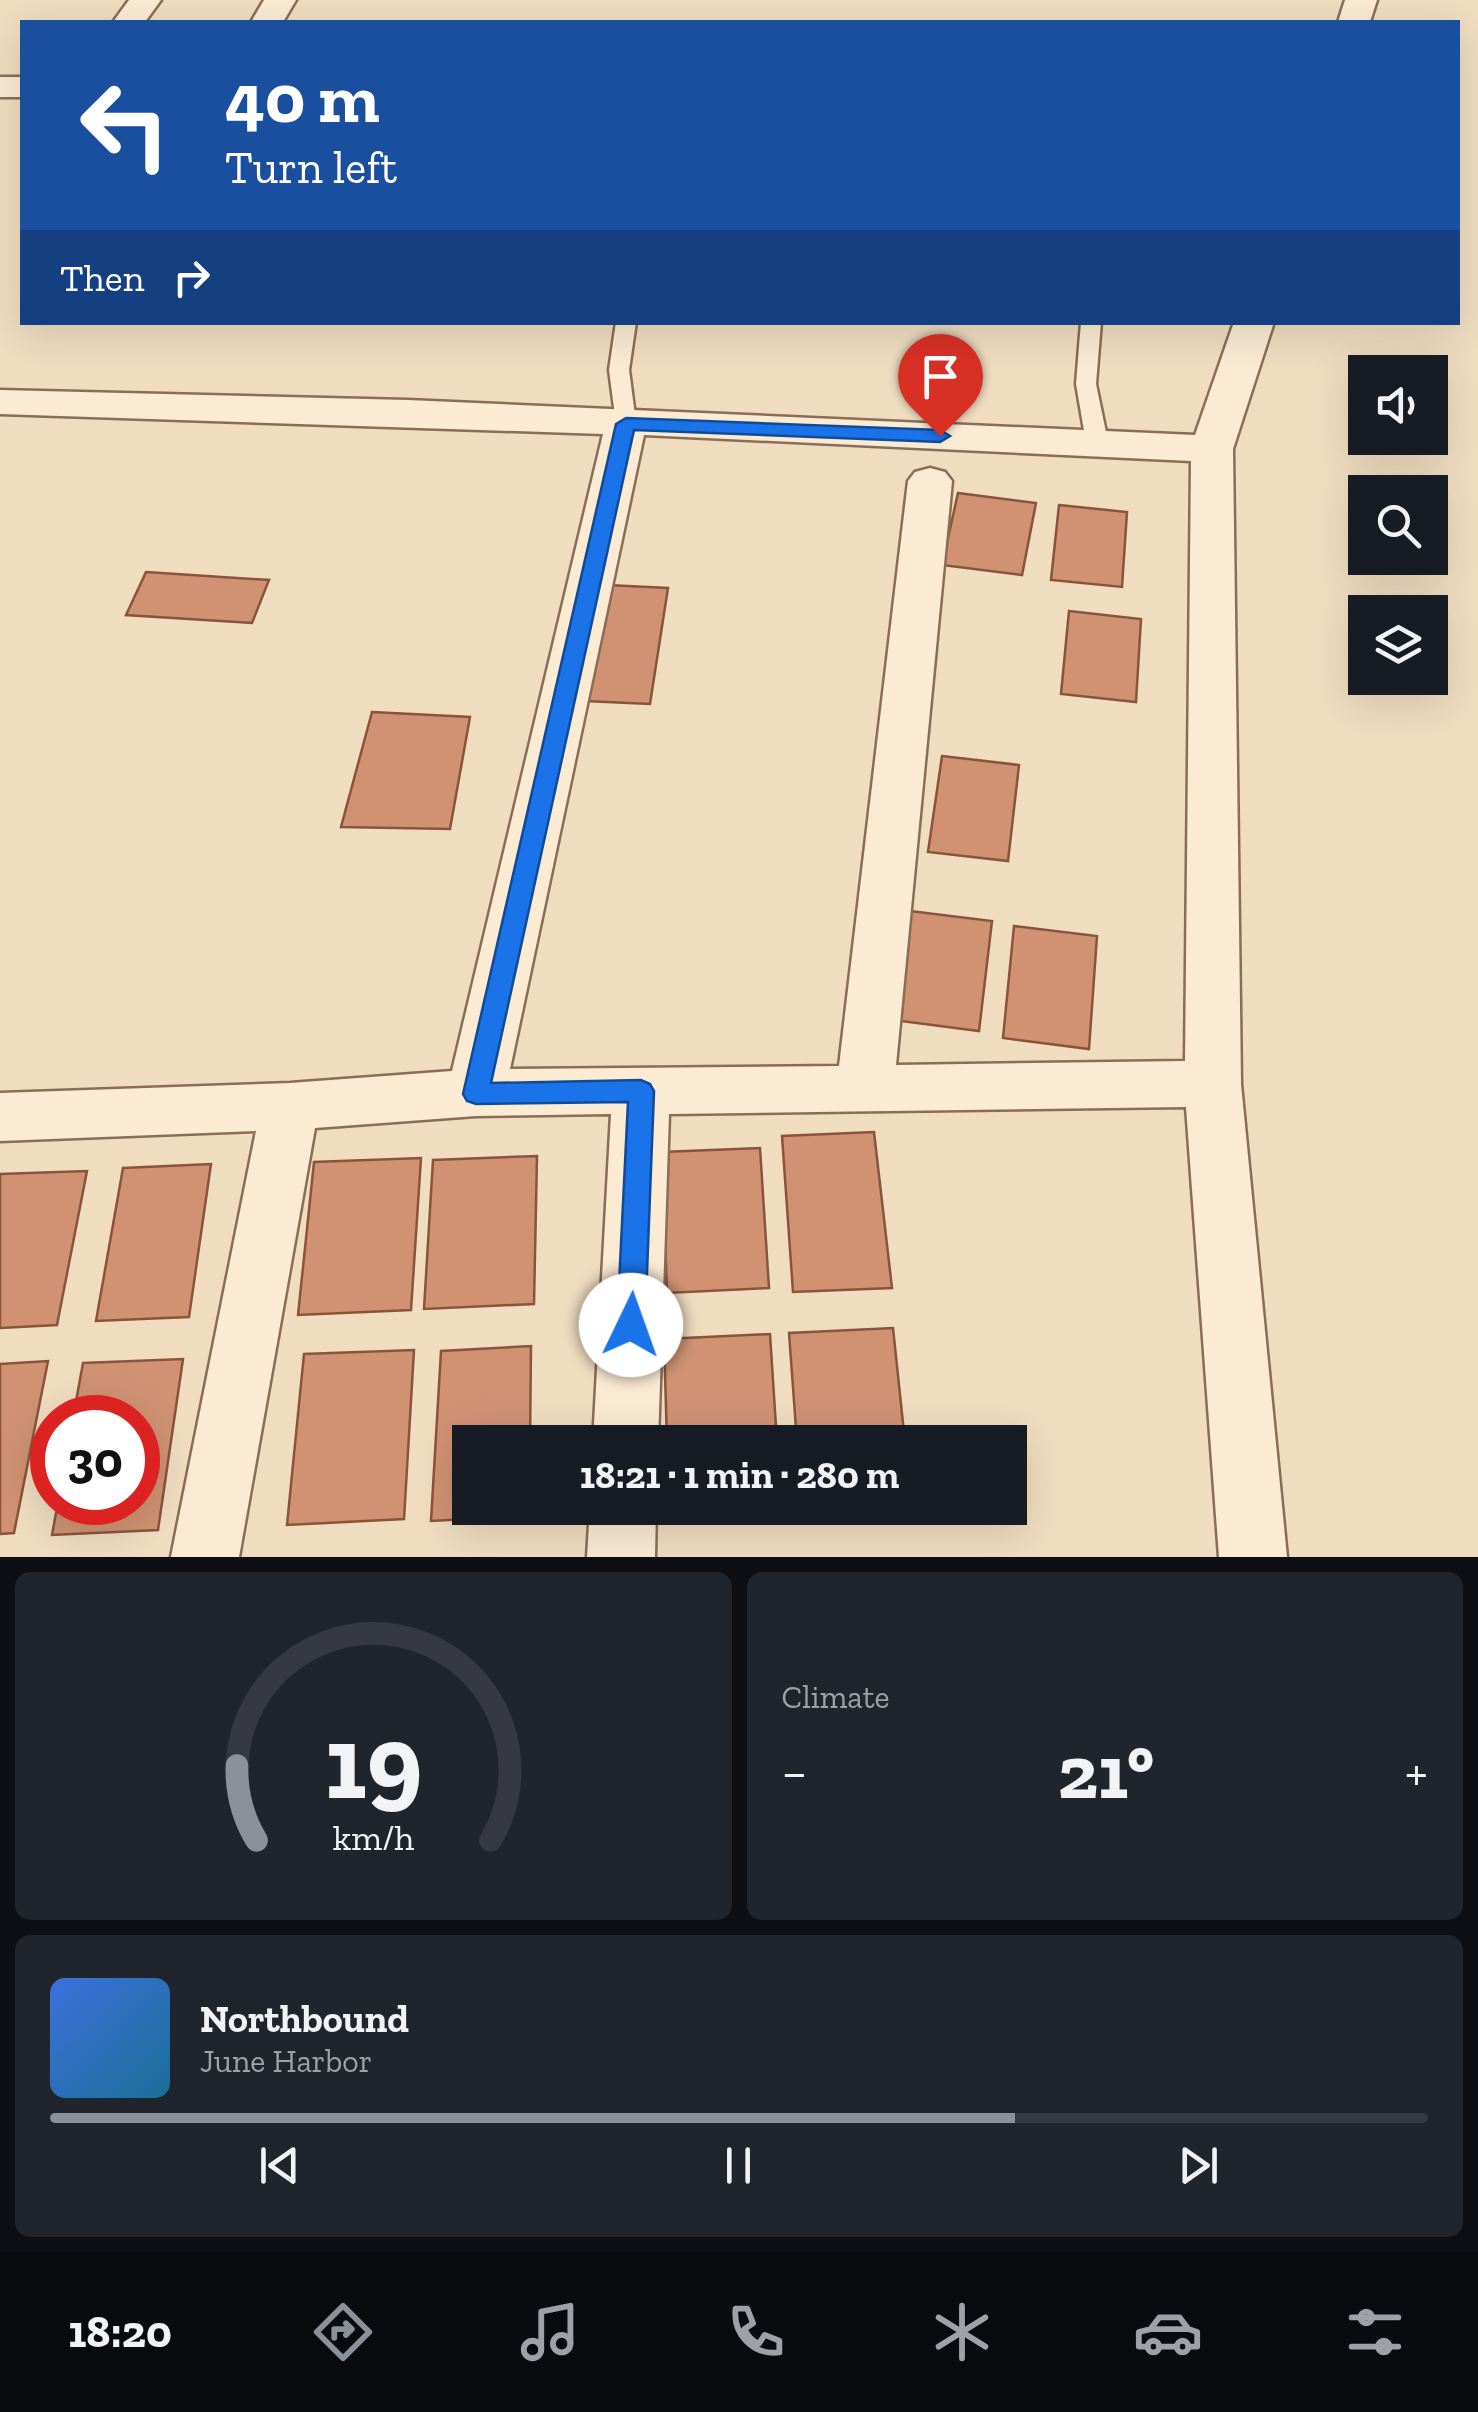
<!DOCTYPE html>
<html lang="en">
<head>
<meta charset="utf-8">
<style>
  :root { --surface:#171b24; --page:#20242c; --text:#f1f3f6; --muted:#9ea1a6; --line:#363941; --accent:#8c9099 }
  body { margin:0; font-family:"Zilla Slab",serif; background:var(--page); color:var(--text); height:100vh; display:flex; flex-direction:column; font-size:38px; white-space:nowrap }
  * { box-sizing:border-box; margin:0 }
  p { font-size:32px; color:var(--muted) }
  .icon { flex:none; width:55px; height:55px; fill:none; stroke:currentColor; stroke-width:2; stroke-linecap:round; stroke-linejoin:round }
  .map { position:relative; height:1557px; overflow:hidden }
  .side { display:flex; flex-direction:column; gap:15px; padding:15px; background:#0d0f14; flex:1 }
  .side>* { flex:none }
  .guide { position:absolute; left:20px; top:20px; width:1440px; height:305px; border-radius:0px; box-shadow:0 10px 40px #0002; background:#1a4fa0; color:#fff; overflow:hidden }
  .controls { position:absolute; left:1348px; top:355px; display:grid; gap:20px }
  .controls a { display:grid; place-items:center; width:100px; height:100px; border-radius:0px; background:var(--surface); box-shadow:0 10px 40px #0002; font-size:50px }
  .speed { position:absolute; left:30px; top:1395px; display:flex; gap:20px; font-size:50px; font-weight:700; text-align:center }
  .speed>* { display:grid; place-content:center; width:130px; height:130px; border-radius:50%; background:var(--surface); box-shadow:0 10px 40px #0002; line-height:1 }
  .speed .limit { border:15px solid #d22; background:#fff; color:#111 }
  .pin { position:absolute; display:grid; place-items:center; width:85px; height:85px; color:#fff; margin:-102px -42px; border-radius:50% 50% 50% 0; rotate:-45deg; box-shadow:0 0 10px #0007 }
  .pin .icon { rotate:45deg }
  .me { position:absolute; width:110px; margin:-55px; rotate:3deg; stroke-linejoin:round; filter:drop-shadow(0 0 8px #0008) }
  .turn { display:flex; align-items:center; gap:35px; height:210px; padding:0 40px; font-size:45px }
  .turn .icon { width:130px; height:130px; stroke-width:2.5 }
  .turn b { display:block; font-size:70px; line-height:85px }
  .then { display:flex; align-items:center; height:95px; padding:0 40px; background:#0003; gap:20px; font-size:38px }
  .big { font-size:75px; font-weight:700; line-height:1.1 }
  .side .card { flex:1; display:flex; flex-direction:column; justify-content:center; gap:15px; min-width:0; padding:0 35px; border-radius:15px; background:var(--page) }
  .side .dial { align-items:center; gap:0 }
  .dial svg { height:260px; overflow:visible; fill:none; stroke:var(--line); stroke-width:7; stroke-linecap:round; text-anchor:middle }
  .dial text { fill:var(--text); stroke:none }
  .song { display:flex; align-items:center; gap:30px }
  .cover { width:120px; height:120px; border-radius:15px; background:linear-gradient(135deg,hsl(220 70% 55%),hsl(200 70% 35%)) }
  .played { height:10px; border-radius:5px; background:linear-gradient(90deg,var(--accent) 70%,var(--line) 70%) }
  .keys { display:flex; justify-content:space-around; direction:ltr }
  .heat { display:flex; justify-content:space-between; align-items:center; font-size:55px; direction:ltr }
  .side .tiles { flex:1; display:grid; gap:15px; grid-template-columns:1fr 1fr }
  .card:last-child { grid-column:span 2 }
  .trip { position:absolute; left:452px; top:1425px; width:575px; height:100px; border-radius:0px; background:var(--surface); box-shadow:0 10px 40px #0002; font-weight:700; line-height:100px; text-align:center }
  .tab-bar { display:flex; height:160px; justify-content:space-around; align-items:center; background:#090b0e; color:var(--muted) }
  .tab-bar .icon { width:70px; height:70px }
  .tab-bar .selected { color:var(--accent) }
  .tab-bar b { font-size:45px; color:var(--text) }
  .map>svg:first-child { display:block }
  .building { fill:#d09273; stroke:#8a543b; stroke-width:2.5 }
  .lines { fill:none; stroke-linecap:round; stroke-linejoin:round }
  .service-casing { stroke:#8a6d57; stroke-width:5 }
  .minor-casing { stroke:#8a6d57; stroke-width:5 }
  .service { fill:#fbebd3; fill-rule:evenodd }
  .minor { fill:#fbebd3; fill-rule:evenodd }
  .route { fill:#1a73e8; stroke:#114b97; stroke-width:2.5 }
</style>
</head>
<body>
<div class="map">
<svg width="1478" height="1557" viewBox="0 0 1478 1557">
  <rect width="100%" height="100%" fill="#f0ddc0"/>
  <g class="building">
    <polygon points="958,493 1036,503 1022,575 942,565"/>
    <polygon points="1059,505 1127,512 1122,587 1051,580"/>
    <polygon points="146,572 269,580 252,623 126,615"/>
    <polygon points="607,585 668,588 650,704 585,701"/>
    <polygon points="1069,611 1141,619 1136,702 1061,694"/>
    <polygon points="372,712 470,717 450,829 341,827"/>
    <polygon points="942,756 1019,765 1008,861 928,852"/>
    <polygon points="910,911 992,921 979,1031 893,1020"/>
    <polygon points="1014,926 1097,936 1089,1049 1003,1038"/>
    <polygon points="874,1132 892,1288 793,1292 782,1136"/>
    <polygon points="760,1148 769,1288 667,1293 662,1152"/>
    <polygon points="537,1156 534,1304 424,1309 433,1160"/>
    <polygon points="421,1158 411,1310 298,1315 314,1162"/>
    <polygon points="211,1164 189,1317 96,1321 123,1168"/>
    <polygon points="87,1171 57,1325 0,1328 0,1174"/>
    <polygon points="893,1328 905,1442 797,1442 789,1333"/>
    <polygon points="770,1334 777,1442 667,1442 664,1339"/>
    <polygon points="531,1346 530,1442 470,1442 470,1508 529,1508 528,1516 431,1521 441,1351"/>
    <polygon points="414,1350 404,1519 287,1525 304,1354"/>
    <polygon points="183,1359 158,1530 52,1535 58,1502 138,1502 138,1418 73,1418 83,1363"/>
    <polygon points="48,1361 14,1533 0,1534 0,1364"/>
  </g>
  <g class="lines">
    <g class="service-casing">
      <g id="service">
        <polygon points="616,322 636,322 629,370 636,423 626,429 616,423 609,370"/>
        <polygon points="1081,322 1101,322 1096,384 1108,442 1097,448 1086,442 1076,384"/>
      </g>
    </g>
    <g class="minor-casing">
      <g id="minor">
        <polygon points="129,0 161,0 145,22 113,22"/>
        <polygon points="264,0 296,0 283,22 251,22"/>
        <polygon points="1345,0 1377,0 1370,22 1338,22"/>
        <rect x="0" y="77" width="22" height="20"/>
        <path d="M1234,322h40l-41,127 8,635 46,473h-68l-33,-450 -517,7 -11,328h-65l18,-328 -135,2 -161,12 -76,429h-68l85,-426 -256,10v-48l290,-10 162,-12 151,-637 -603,-20v-24l408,10 787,35zM644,435l547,26 -6,600 -289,4 56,-584 -7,-9 -15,-4 -15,4 -7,9 -69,585 -329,3z"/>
        <polygon points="590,1508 656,1508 655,1557 587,1557"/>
      </g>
    </g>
    <use href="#service" class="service"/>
    <use href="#minor" class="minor"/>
  </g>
  <polygon class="route" points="626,418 940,430 950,436 940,442 634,430 491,1083 641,1080 650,1084 654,1091 645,1325 641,1334 631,1338 621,1334 617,1325 628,1102 476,1104 467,1101 463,1094 616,424"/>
</svg>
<div class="controls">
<a><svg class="icon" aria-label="sound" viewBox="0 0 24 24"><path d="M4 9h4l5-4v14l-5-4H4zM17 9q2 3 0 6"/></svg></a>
<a><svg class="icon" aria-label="search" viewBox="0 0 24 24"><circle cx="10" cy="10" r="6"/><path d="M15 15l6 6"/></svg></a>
<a><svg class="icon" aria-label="layers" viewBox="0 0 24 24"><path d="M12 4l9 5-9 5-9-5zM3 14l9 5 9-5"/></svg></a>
</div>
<div class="speed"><div class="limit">30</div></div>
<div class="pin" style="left:940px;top:436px;background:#d93025"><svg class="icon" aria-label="arrive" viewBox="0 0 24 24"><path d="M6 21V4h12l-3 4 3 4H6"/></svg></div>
<svg class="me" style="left:631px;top:1325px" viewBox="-20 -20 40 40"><circle r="19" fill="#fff"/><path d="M0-13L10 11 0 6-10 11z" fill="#1a73e8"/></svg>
<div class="trip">18:21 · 1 min · 280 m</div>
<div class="guide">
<div class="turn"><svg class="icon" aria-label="left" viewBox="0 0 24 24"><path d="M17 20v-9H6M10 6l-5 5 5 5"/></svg><div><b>40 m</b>Turn left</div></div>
<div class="then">Then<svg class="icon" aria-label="right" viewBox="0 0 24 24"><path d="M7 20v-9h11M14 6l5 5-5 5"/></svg></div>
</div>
</div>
<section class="side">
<div class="tiles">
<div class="card dial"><svg viewBox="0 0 100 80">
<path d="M14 69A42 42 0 1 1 86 69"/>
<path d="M14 69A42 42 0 0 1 8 46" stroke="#8c9099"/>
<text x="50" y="56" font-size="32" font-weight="700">19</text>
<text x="50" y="72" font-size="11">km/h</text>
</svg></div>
<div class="card"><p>Climate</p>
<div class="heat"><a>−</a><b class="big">21°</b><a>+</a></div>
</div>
<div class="card">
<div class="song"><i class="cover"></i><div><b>Northbound</b><p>June Harbor</p></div></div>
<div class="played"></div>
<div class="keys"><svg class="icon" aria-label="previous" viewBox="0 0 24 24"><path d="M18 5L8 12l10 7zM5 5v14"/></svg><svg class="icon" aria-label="pause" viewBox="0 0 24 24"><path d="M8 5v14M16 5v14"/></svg><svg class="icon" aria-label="next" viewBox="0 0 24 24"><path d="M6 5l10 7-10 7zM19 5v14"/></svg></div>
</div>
</div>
</section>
<nav class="tab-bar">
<b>18:20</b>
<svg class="icon selected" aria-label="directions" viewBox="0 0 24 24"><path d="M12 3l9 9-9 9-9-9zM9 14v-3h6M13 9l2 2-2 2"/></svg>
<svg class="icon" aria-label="music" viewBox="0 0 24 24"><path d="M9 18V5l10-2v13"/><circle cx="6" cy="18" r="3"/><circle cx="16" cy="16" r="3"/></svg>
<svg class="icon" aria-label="phone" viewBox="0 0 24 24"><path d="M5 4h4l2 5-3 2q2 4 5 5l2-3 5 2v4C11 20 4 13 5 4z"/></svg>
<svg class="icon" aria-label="climate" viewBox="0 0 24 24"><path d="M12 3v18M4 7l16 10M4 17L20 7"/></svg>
<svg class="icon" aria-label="car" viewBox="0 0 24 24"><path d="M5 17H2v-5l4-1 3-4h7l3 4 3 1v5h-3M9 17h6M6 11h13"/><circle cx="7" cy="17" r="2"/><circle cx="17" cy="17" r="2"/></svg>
<svg class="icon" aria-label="filters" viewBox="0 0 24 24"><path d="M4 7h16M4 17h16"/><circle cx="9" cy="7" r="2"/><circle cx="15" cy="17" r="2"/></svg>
</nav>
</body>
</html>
